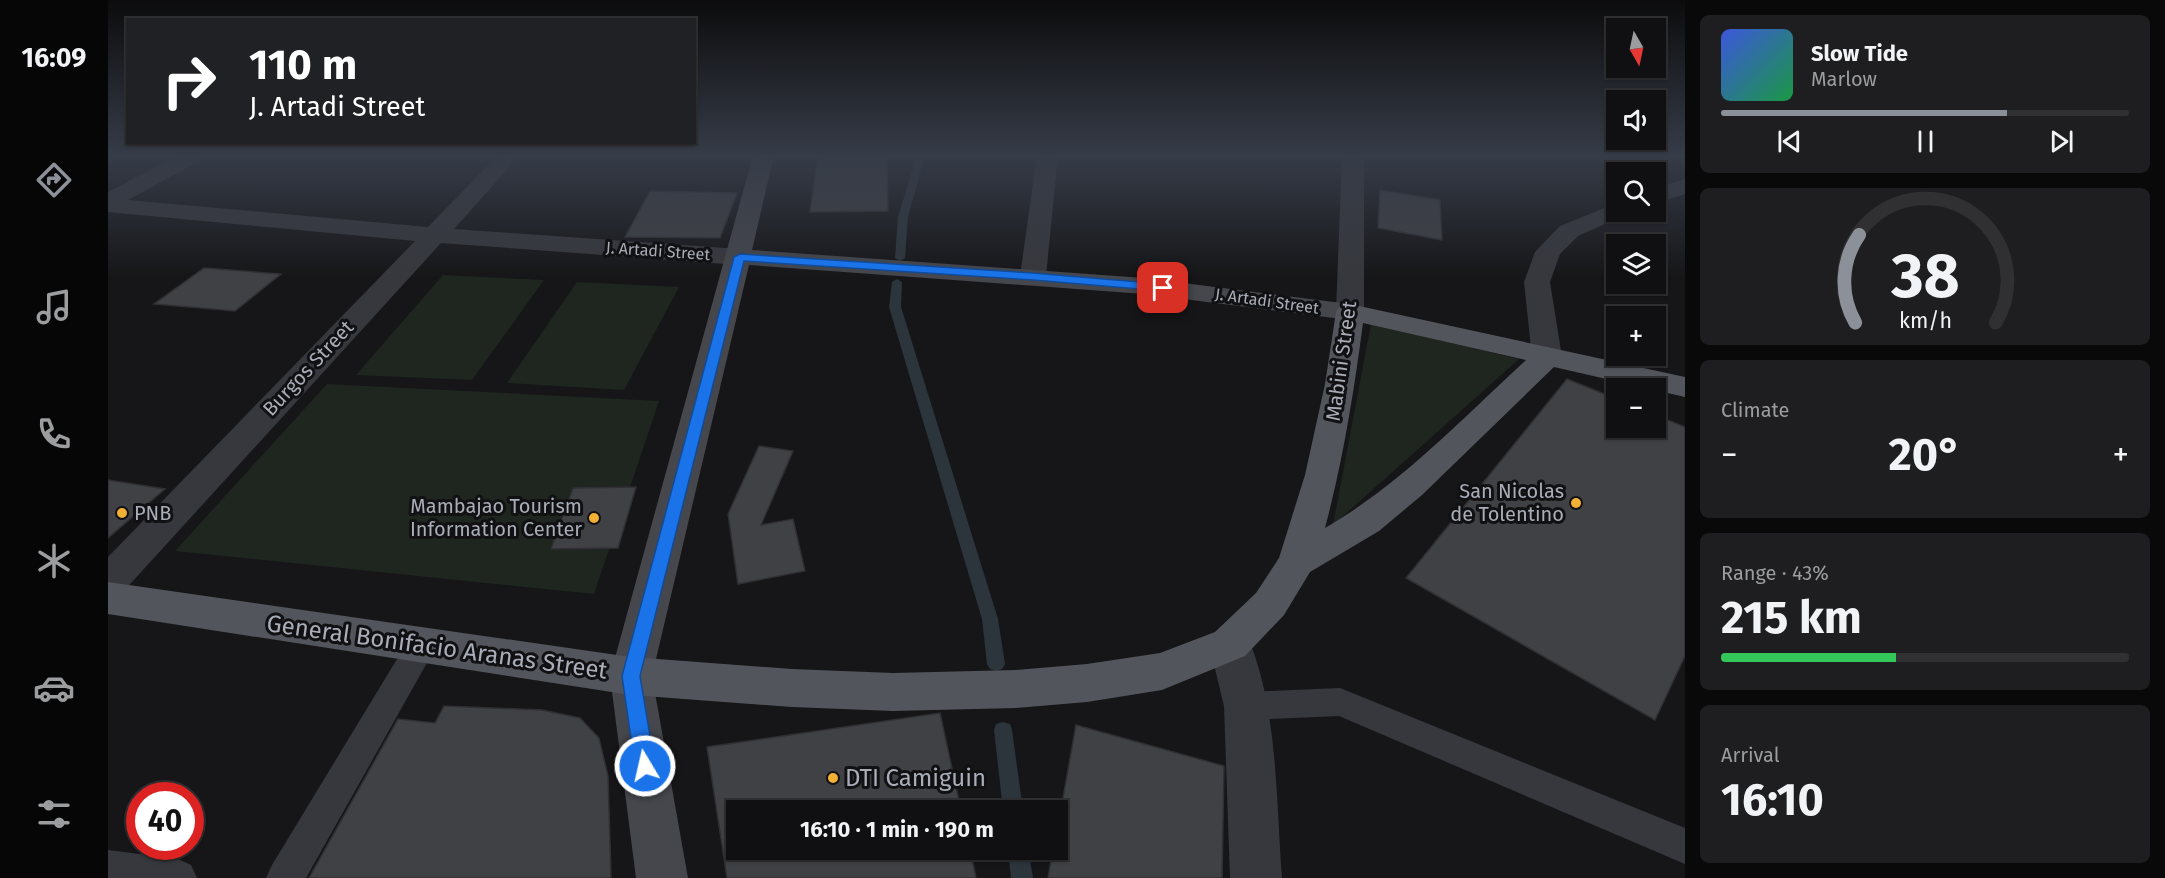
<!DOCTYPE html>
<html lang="en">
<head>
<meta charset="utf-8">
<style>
  :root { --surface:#101012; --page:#1e1e20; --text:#f1f3f6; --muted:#9c9d9f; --line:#303032; --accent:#8c9099 }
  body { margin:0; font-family:"Fira Sans",sans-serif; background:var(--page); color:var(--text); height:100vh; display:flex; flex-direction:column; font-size:22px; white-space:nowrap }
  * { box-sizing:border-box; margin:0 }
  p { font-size:20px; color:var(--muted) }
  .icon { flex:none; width:33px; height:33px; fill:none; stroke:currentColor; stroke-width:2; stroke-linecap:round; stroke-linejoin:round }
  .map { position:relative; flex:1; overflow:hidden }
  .panel { display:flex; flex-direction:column; gap:15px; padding:15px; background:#09090a; width:480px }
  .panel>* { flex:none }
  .guide { position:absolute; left:18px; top:18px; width:570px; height:126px; border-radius:0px; box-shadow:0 2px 4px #0004,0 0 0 2px var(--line); background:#202124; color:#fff; overflow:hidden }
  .needle { width:39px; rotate:171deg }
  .tools { position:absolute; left:1498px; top:18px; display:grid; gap:12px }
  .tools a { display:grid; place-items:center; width:60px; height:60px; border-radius:0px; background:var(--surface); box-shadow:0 2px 4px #0004,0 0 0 2px var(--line); font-size:30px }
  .speed { position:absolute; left:18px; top:782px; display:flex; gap:12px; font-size:30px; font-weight:700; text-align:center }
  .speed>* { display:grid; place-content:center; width:78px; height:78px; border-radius:50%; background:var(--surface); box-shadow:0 2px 4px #0004,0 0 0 2px var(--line); line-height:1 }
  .speed .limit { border:9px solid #d22; background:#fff; color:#111 }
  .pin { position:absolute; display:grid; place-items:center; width:51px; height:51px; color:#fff; margin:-26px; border-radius:12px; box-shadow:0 3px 9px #0006 }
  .me { position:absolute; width:66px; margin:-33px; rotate:351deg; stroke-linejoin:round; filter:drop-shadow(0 0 4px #0008) }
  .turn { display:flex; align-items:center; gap:21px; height:126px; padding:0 24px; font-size:27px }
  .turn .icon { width:78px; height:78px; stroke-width:2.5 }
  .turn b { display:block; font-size:42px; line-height:51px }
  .big { font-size:45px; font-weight:700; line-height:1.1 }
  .panel .tile { flex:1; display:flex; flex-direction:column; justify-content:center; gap:9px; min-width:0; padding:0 21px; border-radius:9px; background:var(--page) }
  .panel .dial { align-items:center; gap:0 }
  .dial svg { height:156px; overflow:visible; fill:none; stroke:var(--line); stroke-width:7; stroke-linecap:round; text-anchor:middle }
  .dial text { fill:var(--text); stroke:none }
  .song { display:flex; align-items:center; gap:18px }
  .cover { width:72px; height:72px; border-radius:9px; background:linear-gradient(135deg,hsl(230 70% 55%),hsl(140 70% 35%)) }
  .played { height:6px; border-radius:3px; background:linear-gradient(90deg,var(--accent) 70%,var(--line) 70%) }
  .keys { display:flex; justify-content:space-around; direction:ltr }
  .heat { display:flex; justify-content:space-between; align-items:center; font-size:33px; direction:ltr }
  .charge { height:9px; border-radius:4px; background:linear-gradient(90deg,#34c759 43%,var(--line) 0) }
  .trip { position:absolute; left:618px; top:800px; width:342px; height:60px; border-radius:0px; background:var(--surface); box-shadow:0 2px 4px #0004,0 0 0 2px var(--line); font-weight:700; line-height:60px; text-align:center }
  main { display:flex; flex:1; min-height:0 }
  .tab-bar { display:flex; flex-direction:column; width:108px; justify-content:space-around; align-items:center; background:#060607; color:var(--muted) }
  .tab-bar .icon { width:42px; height:42px }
  .tab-bar .selected { color:var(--accent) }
  .tab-bar b { font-size:27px; color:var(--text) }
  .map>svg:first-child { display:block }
  .green { fill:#1e261f }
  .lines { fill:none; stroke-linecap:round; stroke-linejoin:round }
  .stream { fill:#2c353c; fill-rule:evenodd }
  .building { fill:#404145; stroke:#303034; stroke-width:1.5 }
  .lane { fill:#37383d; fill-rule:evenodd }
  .street { fill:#37383d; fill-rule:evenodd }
  .secondary { fill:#45474d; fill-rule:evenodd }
  .primary { fill:#53555c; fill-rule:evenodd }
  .route { fill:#1a73e8; stroke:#114b97; stroke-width:1.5 }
  .poi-dot { fill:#f2b134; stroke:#111113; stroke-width:2 }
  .labels { text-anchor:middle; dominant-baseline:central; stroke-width:6; stroke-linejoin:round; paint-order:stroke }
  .far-street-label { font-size:16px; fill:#a8adb8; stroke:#111113 }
  .street-label { font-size:20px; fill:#a8adb8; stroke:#111113 }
  .poi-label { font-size:20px; fill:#a8adb8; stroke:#111113; text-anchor:end }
  .near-street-label { font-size:24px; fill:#a8adb8; stroke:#111113 }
  .near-poi-label { font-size:24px; fill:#a8adb8; stroke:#111113; text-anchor:start }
</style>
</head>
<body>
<main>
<nav class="tab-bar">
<b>16:09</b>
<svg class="icon selected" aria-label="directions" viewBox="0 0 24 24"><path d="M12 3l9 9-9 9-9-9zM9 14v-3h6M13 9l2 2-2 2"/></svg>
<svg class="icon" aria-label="music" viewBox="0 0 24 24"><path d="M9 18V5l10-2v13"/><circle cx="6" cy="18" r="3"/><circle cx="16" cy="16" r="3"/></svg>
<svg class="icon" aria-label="phone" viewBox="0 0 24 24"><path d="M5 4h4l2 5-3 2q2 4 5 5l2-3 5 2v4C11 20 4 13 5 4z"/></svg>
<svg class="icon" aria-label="climate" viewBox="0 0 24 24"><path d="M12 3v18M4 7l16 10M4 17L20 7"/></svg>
<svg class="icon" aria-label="car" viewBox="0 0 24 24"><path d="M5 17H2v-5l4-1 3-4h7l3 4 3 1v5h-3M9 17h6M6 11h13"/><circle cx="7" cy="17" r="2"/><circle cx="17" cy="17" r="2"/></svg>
<svg class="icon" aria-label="filters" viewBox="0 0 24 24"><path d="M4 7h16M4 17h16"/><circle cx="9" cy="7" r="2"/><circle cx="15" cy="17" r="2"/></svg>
</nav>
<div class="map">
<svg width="1577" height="878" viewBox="0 0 1577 878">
  <rect width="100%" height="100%" fill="#161618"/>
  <g class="green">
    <polygon points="335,275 436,280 364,380 248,375"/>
    <polygon points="469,282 571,287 516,390 399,383"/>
    <polygon points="1263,324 1411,359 1225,525"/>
    <polygon points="219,384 551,401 486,594 67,551"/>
  </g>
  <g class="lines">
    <g class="stream">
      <polygon points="809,155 817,155 800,217 797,258 792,261 787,258 790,217"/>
      <polygon points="789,279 794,282 793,307 890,619 897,664 894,669 888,671 882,669 879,664 874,619 781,307 784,282"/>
      <polygon points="895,722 902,724 904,730 915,810 895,810 886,730 888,724"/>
      <polygon points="900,849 920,849 925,878 903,878"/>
    </g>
  </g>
  <g class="building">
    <polygon points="710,155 779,158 780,211 702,212"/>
    <polygon points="1272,190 1332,200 1334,240 1270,228"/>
    <polygon points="542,191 629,193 612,238 517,237"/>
    <polygon points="96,268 173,274 127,311 46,304"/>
    <polygon points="1459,379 1509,399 1509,428 1548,428 1548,415 1577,427 1577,656 1547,720 1298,578"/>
    <polygon points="651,446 685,451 653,525 685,519 697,571 630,584 620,514"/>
    <polygon points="0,480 57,489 0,538"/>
    <polygon points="528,487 510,548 443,549 465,488"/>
    <polygon points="336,706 434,710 472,718 491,738 500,776 503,878 201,878 290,719 327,723"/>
    <polygon points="832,713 853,810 628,810 628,849 862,849 868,878 619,878 599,747"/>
    <polygon points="968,725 1116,766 1114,878 940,878 945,849 950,849 950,826"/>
  </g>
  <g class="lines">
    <g class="lane">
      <polygon points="314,632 325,636 329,645 198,878 158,878 164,865 303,636"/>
      <polygon points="1232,688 1577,828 1577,864 1231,716 1138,720 1127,716 1122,706 1127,696 1138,692"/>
      <polygon points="0,850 70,859 83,865 89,878 0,878"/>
    </g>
    <g class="street">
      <polygon points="71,155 98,155 95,159 20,200 320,227 390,155 412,155 346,229 632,249 641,252 645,257 641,262 632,265 333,243 14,593 0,597 0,557 307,241 0,212 0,192"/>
      <polygon points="929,155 950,155 938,276 934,282 925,284 916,282 912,276"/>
      <polygon points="1234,155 1256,155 1256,312 1252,318 1242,320 1232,318 1228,312"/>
      <polygon points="1577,179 1577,194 1548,203 1548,188"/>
      <polygon points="1509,203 1509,212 1520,212 1517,215 1470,236 1452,254 1442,282 1454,357 1449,363 1439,366 1429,363 1424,357 1416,282 1427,252 1452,226"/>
      <path d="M1122,626l15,6c33,67 31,171 37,246h-52l-6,-172 -15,-62 6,-12z"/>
    </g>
    <polygon class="secondary" points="645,155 666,155 644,250 1036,278 1242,304 1252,306 1256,312 1252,318 1242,320 1036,294 641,265 544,676 580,878 528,878 502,676"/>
    <path class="primary" d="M1242,304l335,73v20l-131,-30 -132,128 -43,36 -69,41 -26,43 -39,41 -83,34 -75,12 -71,6 -123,3 -101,-4 -161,-12 -523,-81v-32l523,75 161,12 101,4 123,-3 71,-6 73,-11 55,-21 41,-39 23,-35 26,-83 20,-91 11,-72 4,-6zM1255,323l163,37c-64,59 -125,124 -201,168 18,-68 29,-136 38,-205z"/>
  </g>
  <linearGradient id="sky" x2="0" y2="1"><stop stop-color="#0c0c0d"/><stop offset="0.56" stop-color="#363c48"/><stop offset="1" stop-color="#363c48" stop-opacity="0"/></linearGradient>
  <rect width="1577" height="278" fill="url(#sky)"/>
  <polygon class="route" points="632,254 925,273 1055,284 1061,288 1055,291 925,280 636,261 532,676 547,766 544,772 537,775 530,772 527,766 514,676 626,257"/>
  <g class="poi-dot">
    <circle cx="1468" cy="503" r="6"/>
    <circle cx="14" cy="513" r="6"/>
    <circle cx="486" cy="518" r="6"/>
    <circle cx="725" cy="778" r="6"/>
  </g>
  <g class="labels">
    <g class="far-street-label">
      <text transform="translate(550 251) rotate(4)">J. Artadi Street</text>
      <text transform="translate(1159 301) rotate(8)">J. Artadi Street</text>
    </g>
    <g class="street-label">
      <text transform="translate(1233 361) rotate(-82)">Mabini Street</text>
      <text transform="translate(200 368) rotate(-47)">Burgos Street</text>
    </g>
    <g class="poi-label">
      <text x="1456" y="491">San Nicolas<tspan x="1456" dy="23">de Tolentino</tspan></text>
      <text x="474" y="506">Mambajao Tourism<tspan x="474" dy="23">Information Center</tspan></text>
      <text x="26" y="513" text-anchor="start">PNB</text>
    </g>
    <g class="near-street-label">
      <text transform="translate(329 647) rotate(8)">General Bonifacio Aranas Street</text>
    </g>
    <g class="near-poi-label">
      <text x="737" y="778">DTI Camiguin</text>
    </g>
  </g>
</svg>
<div class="tools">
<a><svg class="needle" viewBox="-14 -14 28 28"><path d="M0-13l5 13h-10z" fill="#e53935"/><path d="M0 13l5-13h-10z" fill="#9c9d9f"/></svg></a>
<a><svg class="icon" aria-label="sound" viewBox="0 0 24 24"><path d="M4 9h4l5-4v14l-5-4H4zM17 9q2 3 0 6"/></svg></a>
<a><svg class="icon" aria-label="search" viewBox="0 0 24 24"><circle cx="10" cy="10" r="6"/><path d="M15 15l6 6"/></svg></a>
<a><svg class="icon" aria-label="layers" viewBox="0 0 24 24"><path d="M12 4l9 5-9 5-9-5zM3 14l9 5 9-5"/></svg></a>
<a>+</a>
<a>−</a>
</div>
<div class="speed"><div class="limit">40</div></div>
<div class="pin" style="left:1055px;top:288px;background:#d93025"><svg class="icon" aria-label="arrive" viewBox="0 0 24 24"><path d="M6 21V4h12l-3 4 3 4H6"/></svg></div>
<svg class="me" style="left:537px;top:766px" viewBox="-20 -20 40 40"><circle r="17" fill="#1a73e8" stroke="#fff" stroke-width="3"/><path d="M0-11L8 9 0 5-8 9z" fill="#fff"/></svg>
<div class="trip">16:10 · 1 min · 190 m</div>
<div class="guide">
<div class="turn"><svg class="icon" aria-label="right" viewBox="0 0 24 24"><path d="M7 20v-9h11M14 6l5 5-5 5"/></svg><div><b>110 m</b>J. Artadi Street</div></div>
</div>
</div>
<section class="panel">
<div class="tile">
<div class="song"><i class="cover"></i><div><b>Slow Tide</b><p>Marlow</p></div></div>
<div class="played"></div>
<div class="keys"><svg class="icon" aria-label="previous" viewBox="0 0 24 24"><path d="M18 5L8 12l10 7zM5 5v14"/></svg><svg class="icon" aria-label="pause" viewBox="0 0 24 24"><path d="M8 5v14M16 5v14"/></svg><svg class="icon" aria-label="next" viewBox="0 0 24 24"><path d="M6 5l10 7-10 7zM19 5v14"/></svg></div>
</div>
<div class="tile dial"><svg viewBox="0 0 100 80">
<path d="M14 69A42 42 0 1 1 86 69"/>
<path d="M14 69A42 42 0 0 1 16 24" stroke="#8c9099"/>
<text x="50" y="56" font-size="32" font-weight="700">38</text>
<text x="50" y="72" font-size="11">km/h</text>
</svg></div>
<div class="tile"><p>Climate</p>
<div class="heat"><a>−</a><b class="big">20°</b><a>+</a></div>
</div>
<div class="tile"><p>Range · 43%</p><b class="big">215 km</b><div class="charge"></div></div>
<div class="tile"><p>Arrival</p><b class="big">16:10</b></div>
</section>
</main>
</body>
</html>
